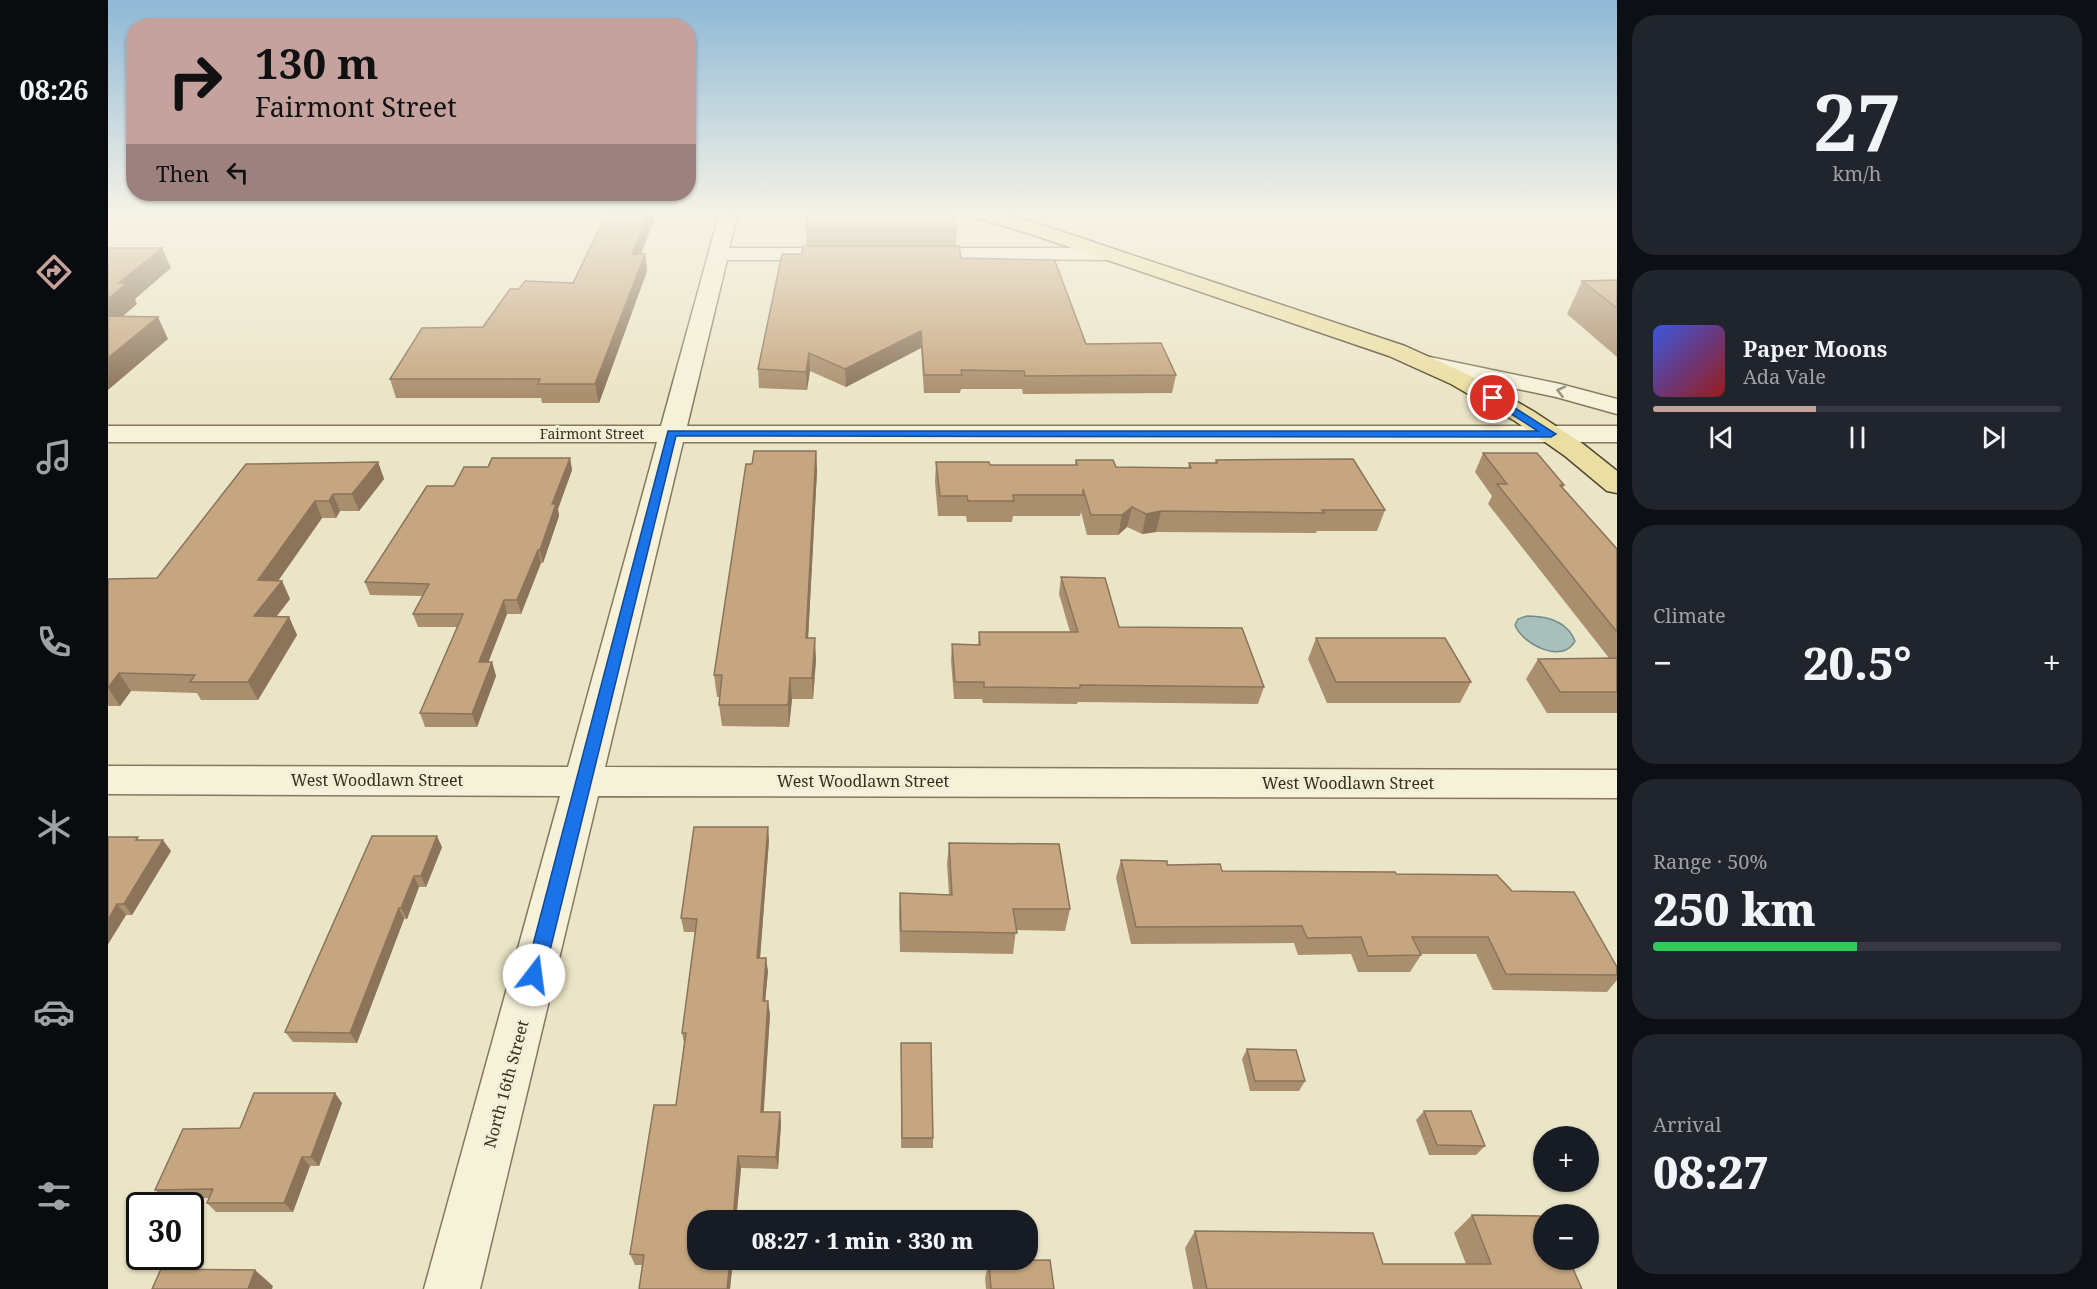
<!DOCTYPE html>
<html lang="en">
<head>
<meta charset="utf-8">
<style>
  :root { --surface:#171b24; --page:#20242c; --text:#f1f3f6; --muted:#9ea1a6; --line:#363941; --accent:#c5a29e }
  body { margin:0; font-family:"Noto Serif",serif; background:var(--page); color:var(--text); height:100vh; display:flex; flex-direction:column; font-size:22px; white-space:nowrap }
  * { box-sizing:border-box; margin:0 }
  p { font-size:20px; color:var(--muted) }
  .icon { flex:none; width:33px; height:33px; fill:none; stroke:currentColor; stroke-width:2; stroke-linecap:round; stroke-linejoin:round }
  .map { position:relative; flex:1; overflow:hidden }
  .side { display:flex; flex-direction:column; gap:15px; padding:15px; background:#0d0f14; width:480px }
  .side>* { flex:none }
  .hud { position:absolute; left:18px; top:18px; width:570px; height:183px; border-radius:24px; box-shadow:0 2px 4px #0004; background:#c5a29e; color:#111; overflow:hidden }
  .fabs { position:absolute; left:1425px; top:1126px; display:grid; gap:12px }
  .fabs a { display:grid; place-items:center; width:66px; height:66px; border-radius:50%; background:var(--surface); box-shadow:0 2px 4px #0004; font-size:30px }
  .speed { position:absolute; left:18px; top:1192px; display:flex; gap:12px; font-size:30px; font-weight:700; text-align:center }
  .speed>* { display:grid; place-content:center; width:78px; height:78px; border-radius:50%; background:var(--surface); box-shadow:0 2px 4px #0004; line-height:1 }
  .speed .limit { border:3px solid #111; border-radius:9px; background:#fff; color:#111 }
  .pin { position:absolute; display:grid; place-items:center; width:51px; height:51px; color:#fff; margin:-26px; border:3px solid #fff; border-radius:50%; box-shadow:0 2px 6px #0007 }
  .me { position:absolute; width:66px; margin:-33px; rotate:15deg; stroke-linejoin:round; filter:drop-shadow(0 0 4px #0008) }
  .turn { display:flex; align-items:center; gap:21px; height:126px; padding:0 30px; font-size:27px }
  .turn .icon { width:78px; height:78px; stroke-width:2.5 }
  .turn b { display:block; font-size:42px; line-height:51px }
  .then { display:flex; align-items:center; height:57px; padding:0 30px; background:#0003; gap:12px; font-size:22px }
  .big { font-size:45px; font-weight:800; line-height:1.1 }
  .side .tile { flex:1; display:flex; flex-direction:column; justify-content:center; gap:9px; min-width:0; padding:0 21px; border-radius:24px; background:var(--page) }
  .side .dial { align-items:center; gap:0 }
  .dial b { font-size:78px; line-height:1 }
  .song { display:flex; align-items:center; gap:18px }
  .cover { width:72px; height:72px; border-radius:9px; background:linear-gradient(135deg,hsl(230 70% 55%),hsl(0 70% 35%)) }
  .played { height:6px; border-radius:3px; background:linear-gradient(90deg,var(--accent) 40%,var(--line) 40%) }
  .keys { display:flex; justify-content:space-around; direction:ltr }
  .heat { display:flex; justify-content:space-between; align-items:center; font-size:33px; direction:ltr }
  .charge { height:9px; border-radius:4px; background:linear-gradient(90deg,#34c759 50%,var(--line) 0) }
  .trip { position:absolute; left:579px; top:1210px; width:351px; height:60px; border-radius:24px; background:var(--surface); box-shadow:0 2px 4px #0004; font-weight:800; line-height:60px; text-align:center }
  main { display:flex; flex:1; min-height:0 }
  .tab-bar { display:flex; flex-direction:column; width:108px; justify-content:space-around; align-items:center; background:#090b0e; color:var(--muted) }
  .tab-bar .icon { width:42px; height:42px }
  .tab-bar .current { color:var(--accent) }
  .tab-bar b { font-size:27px; color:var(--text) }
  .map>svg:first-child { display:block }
  .water { fill:#a8bfbb; stroke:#6f8d89; stroke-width:1.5 }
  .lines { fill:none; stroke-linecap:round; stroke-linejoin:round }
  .minor-casing { stroke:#85785e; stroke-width:3 }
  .major-casing { stroke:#534631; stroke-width:3 }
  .minor { fill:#f6f1d9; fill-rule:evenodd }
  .major { fill:#ebdea2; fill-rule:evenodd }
  .wall { fill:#aa8f6e }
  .shaded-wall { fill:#8b745a }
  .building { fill:#c6a680; stroke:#8b745a; stroke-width:1.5 }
  .oneway { stroke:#96907c }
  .route { fill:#1a73e8; stroke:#114b97; stroke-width:1.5 }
  .labels { text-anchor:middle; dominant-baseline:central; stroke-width:6; stroke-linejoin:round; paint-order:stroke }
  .far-street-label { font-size:14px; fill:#362e20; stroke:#f3eed6 }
  .street-label { font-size:16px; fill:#362e20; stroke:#f3eed6 }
</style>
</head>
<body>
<main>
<nav class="tab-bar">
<b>08:26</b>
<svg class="icon current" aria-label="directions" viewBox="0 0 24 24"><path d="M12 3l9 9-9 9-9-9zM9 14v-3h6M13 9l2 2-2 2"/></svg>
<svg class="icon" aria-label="music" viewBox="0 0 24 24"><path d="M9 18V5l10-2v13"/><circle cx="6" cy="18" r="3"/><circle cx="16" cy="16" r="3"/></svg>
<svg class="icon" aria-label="phone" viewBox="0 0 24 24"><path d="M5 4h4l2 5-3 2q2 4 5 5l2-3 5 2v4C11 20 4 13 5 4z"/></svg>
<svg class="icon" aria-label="climate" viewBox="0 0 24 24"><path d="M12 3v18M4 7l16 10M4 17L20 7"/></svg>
<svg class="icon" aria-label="car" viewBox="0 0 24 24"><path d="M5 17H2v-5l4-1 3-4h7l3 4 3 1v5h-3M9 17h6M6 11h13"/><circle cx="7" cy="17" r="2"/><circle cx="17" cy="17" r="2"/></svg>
<svg class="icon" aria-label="filters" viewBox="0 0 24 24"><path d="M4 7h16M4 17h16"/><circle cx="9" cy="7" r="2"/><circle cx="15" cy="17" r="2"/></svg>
</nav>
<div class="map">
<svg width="1509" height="1289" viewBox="0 0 1509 1289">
  <rect width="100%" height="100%" fill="#ebe5c7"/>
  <path class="water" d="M1419,616c19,0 40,5 48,25 -12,24 -53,3 -60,-16l3,-6z"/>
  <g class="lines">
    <g class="minor-casing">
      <g id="minor">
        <polygon points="611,215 629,216 621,248 740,248 747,250 750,254 747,258 740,260 619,260 579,426 1509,426 1509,442 575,442 497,767 1509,770 1509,798 490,796 372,1289 316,1289 452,796 0,794 0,766 460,767 549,442 0,442 0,426 553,426"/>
        <polygon points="807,248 1000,248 1007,250 1010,254 1007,258 1000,260 800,258 797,254 800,250"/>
        <polygon points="1317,356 1452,384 1509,399 1509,414 1448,397 1309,368 1305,363 1309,358"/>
      </g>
    </g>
    <g class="major-casing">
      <polygon id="major" points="868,215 898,215 934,225 1297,346 1359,374 1425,411 1475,444 1509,471 1509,493 1499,491 1457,456 1407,421 1343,384 1281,356 920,233 871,219"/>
    </g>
    <use href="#minor" class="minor"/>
    <use href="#major" class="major"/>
  </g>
  <g class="wall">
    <polygon points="498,215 545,215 546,220 533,254 537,254 539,271 491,403 434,403 433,398 288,398 282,379 375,327 411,289 465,283"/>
    <polygon points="698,229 849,229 848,246 698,246"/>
    <polygon points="694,254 853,258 978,344 1068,375 1064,393 915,394 914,389 853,389 852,393 816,393 813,348 738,387 702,371 699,390 651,388 650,369"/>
    <polygon points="1509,280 1509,357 1459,314 1474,281"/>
    <polygon points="708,451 709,471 700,638 708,659 705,699 684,699 681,727 614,726 611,705 612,697 609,697 606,675 644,464"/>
    <polygon points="1375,453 1456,485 1455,488 1509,549 1509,713 1439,713 1418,679 1430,659 1501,658 1380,504 1384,496 1367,472"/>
    <polygon points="462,458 464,470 450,509 451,516 435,563 433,563 413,614 399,614 380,662 384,662 388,676 369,727 317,727 312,713 349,627 310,627 305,614 314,596 262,595 257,582 346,486 380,467"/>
    <polygon points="968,460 1008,467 1080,468 1081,463 1107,463 1108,460 1277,510 1269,531 1209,531 1208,533 1048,532 1034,534 1019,527 1010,535 979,535 973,512 972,516 905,516 904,522 859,522 858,516 830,516 827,482 828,462 882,465 967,465"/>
    <polygon points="270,462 276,479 251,511 232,511 228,518 214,518 170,581 174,581 182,599 169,616 181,617 189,635 150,700 93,700 89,693 23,691 12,706 0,706 0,579 49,578"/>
    <polygon points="953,577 1011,627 1156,687 1150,704 970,702 969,704 875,703 874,699 846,699 843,661 844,644 870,645 871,632 962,632 951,594"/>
    <polygon points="1208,638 1363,682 1352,703 1219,703 1200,659"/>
    <polygon points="264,836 334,847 318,887 311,887 299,919 296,919 249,1043 185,1042 177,1032"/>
    <polygon points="0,837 32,840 63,851 24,915 18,915 0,944"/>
    <polygon points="661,840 652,958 660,971 657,1001 662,1014 655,1112 672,1112 673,1124 670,1169 633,1168 628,1221 590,1221 590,1260 625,1260 622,1289 531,1289 534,1265 527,1265 522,1254 568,1105 576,1043 574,1033 587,932 576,932 573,918"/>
    <polygon points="841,843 962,909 957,931 908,930 905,954 792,952 791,914 792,893 841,895 839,864"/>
    <polygon points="1013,860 1114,871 1288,874 1509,967 1509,980 1499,992 1385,990 1368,954 1312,954 1313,955 1302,972 1250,972 1243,954 1190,955 1186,943 1023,944 1008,878"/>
    <polygon points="793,1043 825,1138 825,1148 793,1148"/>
    <polygon points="1139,1049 1197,1081 1191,1091 1142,1091 1134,1059"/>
    <polygon points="234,1103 211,1166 202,1166 185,1212 108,1212 99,1203 101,1198 57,1199 47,1190 132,1128"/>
    <polygon points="1316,1111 1377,1146 1368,1155 1321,1155 1308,1120"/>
    <polygon points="1364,1215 1451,1262 1474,1289 1085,1289 1077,1248 1087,1231 1275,1264 1358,1264 1346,1233"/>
    <polygon points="881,1261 946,1289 878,1289 877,1278"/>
  </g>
  <g class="shaded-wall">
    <polygon points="538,215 545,215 546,220 526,271 524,254"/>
    <polygon points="54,248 63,268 27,299 29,304 0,329 0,299 11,283"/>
    <polygon points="537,254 539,271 491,403 487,384"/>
    <polygon points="50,317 60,339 0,390 0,358"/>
    <polygon points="813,331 813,348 738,387 737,369"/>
    <polygon points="701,353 702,371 699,390 698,372"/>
    <polygon points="708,451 709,471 699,659 698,638"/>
    <polygon points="462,458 464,470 450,509 451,516 435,563 432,550 444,504"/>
    <polygon points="270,462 276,479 251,511 244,494"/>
    <polygon points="225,494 232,511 228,518 221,501"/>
    <polygon points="207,501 214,518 158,598 150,580"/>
    <polygon points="1024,507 1019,527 1010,535 1014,515"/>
    <polygon points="1053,511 1048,532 1034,534 1038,514"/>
    <polygon points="430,550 433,563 413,614 409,600"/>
    <polygon points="174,581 182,599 155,633 146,616"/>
    <polygon points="396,600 399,614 375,676 371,662"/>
    <polygon points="181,617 189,635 150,700 140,682"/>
    <polygon points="707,638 708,659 705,699 704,678"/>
    <polygon points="384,662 388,676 369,727 364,714"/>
    <polygon points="11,673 23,691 12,706 0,688"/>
    <polygon points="682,678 684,699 681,727 680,705"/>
    <polygon points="660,827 661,840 651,971 649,958"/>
    <polygon points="329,836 334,847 318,887 313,876"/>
    <polygon points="55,840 63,851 24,915 16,904"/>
    <polygon points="306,876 311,887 299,919 293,908"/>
    <polygon points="9,904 18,915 0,944 0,920"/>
    <polygon points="291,908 296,919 249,1043 242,1033"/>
    <polygon points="658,958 660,971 656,1014 655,1001"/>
    <polygon points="660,1001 662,1014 655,1124 653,1112"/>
    <polygon points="227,1093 234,1103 211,1166 203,1157"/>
    <polygon points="672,1112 673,1124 670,1169 668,1157"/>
    <polygon points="630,1156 633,1168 628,1221 625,1221"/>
    <polygon points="194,1157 202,1166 185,1212 176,1203"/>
    <polygon points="622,1260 625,1260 622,1289 619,1289"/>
    <polygon points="147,1270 165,1286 164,1289 140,1289"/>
  </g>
  <g class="building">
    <polygon points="498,215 539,215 524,254 537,254 487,384 430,384 432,379 282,379 314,328 375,327 402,289 411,289 417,281 465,283"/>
    <polygon points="700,215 846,215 849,229 698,229"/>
    <polygon points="695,246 851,246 853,258 944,260 947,261 978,344 1053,343 1068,375 917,376 916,371 853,370 854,375 816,375 813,331 737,369 701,353 698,372 650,369 674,254 694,254"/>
    <polygon points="0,248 54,248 11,283 19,283 0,299"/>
    <polygon points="1509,280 1509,308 1474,281"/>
    <polygon points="0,316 50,317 0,358"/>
    <polygon points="646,451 708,451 698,638 707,638 704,678 682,678 680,705 611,705 614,675 606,675 638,464 644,464"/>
    <polygon points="1375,453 1429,453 1456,485 1452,485 1509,549 1509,632 1389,484 1399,484"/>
    <polygon points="384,458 462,458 444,504 448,504 432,550 430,550 409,600 396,600 371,662 384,662 364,714 312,713 355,614 305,614 321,584 257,582 319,486 346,486 356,467 380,467"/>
    <polygon points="1245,459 1277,510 1214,510 1216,513 1053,511 1038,514 1024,507 1014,515 983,515 975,489 975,495 905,495 906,501 860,501 859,496 832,496 828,462 881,462 882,465 969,465 968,460 1005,460 1008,467 1083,468 1081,463 1109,463 1108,460"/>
    <polygon points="270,462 244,494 225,494 221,501 207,501 150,580 174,581 146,616 181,617 140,682 82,682 87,675 11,673 0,688 0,579 49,578 138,464"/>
    <polygon points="953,577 997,578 1011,627 1134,628 1156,687 972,685 972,688 876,687 876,682 847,682 844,644 872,645 871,632 970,632"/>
    <polygon points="1208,638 1337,638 1363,682 1228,682"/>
    <polygon points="1509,658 1509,692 1452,692 1430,659"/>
    <polygon points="586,827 660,827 649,958 658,958 655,1001 660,1001 653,1112 672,1112 668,1157 630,1156 625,1221 590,1221 590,1260 622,1260 619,1289 531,1289 536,1255 522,1254 546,1105 568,1105 578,1033 574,1033 589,919 573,918"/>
    <polygon points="264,836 329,836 313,876 306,876 293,908 291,908 242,1033 177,1032"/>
    <polygon points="0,837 30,837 28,840 55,840 16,904 9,904 0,920"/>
    <polygon points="841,843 951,844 962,909 905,909 909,933 793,931 792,893 844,895"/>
    <polygon points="1013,860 1059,861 1059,865 1112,864 1114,871 1287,872 1288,874 1389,875 1404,891 1466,892 1509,967 1509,975 1398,974 1380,937 1304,937 1313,955 1260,956 1253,937 1199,938 1194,926 1028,927"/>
    <polygon points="793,1043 823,1043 825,1138 794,1138"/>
    <polygon points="1139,1049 1188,1050 1197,1081 1147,1081"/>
    <polygon points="146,1093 227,1093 203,1157 194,1157 176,1203 99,1203 105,1189 47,1190 75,1129 132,1128"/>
    <polygon points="1316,1111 1363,1111 1377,1146 1329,1145"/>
    <polygon points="1364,1215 1432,1216 1436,1225 1436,1260 1451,1260 1451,1262 1462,1262 1474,1289 1099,1289 1087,1231 1265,1233 1275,1264 1383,1264"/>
    <polygon points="942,1260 946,1289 883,1289 881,1261"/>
    <polygon points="53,1269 147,1270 140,1289 44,1289"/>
  </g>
  <defs><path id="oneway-chevron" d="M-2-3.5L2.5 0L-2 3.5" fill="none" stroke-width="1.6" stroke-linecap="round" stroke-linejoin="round" transform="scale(1.5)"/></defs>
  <use class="oneway" href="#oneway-chevron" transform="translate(1453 391) rotate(-166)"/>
  <linearGradient id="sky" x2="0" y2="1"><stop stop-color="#8eb8d6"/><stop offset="0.54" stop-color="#f6f3e6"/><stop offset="1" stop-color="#f6f3e6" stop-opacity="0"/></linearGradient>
  <rect width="1509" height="396" fill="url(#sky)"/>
  <polygon class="route" points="1381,396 1388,396 1448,434 1443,437 568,436 436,975 433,981 426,983 420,981 417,975 560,431 1430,431 1381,400"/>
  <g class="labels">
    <g class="far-street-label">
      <text x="484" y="433">Fairmont Street</text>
    </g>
    <g class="street-label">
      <text x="269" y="780">West Woodlawn Street</text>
      <text x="755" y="781">West Woodlawn Street</text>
      <text x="1240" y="783">West Woodlawn Street</text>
      <text transform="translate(398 1084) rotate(-75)">North 16th Street</text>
    </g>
  </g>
</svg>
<div class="fabs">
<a>+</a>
<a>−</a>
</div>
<div class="speed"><div class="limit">30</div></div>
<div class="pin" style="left:1385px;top:398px;background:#d93025"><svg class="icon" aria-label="arrive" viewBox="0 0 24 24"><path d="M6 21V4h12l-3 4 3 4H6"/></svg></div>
<svg class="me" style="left:426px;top:975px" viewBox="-20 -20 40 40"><circle r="19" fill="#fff"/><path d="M0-13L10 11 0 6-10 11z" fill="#1a73e8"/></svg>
<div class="trip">08:27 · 1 min · 330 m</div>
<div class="hud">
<div class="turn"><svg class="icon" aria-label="right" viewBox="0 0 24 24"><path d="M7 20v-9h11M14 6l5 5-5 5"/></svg><div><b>130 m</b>Fairmont Street</div></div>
<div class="then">Then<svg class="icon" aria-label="left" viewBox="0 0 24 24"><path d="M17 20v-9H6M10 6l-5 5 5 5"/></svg></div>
</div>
</div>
<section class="side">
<div class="tile dial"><b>27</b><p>km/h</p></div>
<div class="tile">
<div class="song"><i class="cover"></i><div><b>Paper Moons</b><p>Ada Vale</p></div></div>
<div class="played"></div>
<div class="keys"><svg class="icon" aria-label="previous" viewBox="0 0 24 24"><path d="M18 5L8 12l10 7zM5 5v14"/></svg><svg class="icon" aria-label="pause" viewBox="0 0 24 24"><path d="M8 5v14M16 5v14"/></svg><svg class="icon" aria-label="next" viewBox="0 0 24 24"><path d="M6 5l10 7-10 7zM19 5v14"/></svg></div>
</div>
<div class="tile"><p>Climate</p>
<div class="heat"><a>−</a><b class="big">20.5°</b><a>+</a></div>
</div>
<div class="tile"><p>Range · 50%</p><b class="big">250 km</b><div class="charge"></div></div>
<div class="tile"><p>Arrival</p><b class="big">08:27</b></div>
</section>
</main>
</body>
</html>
